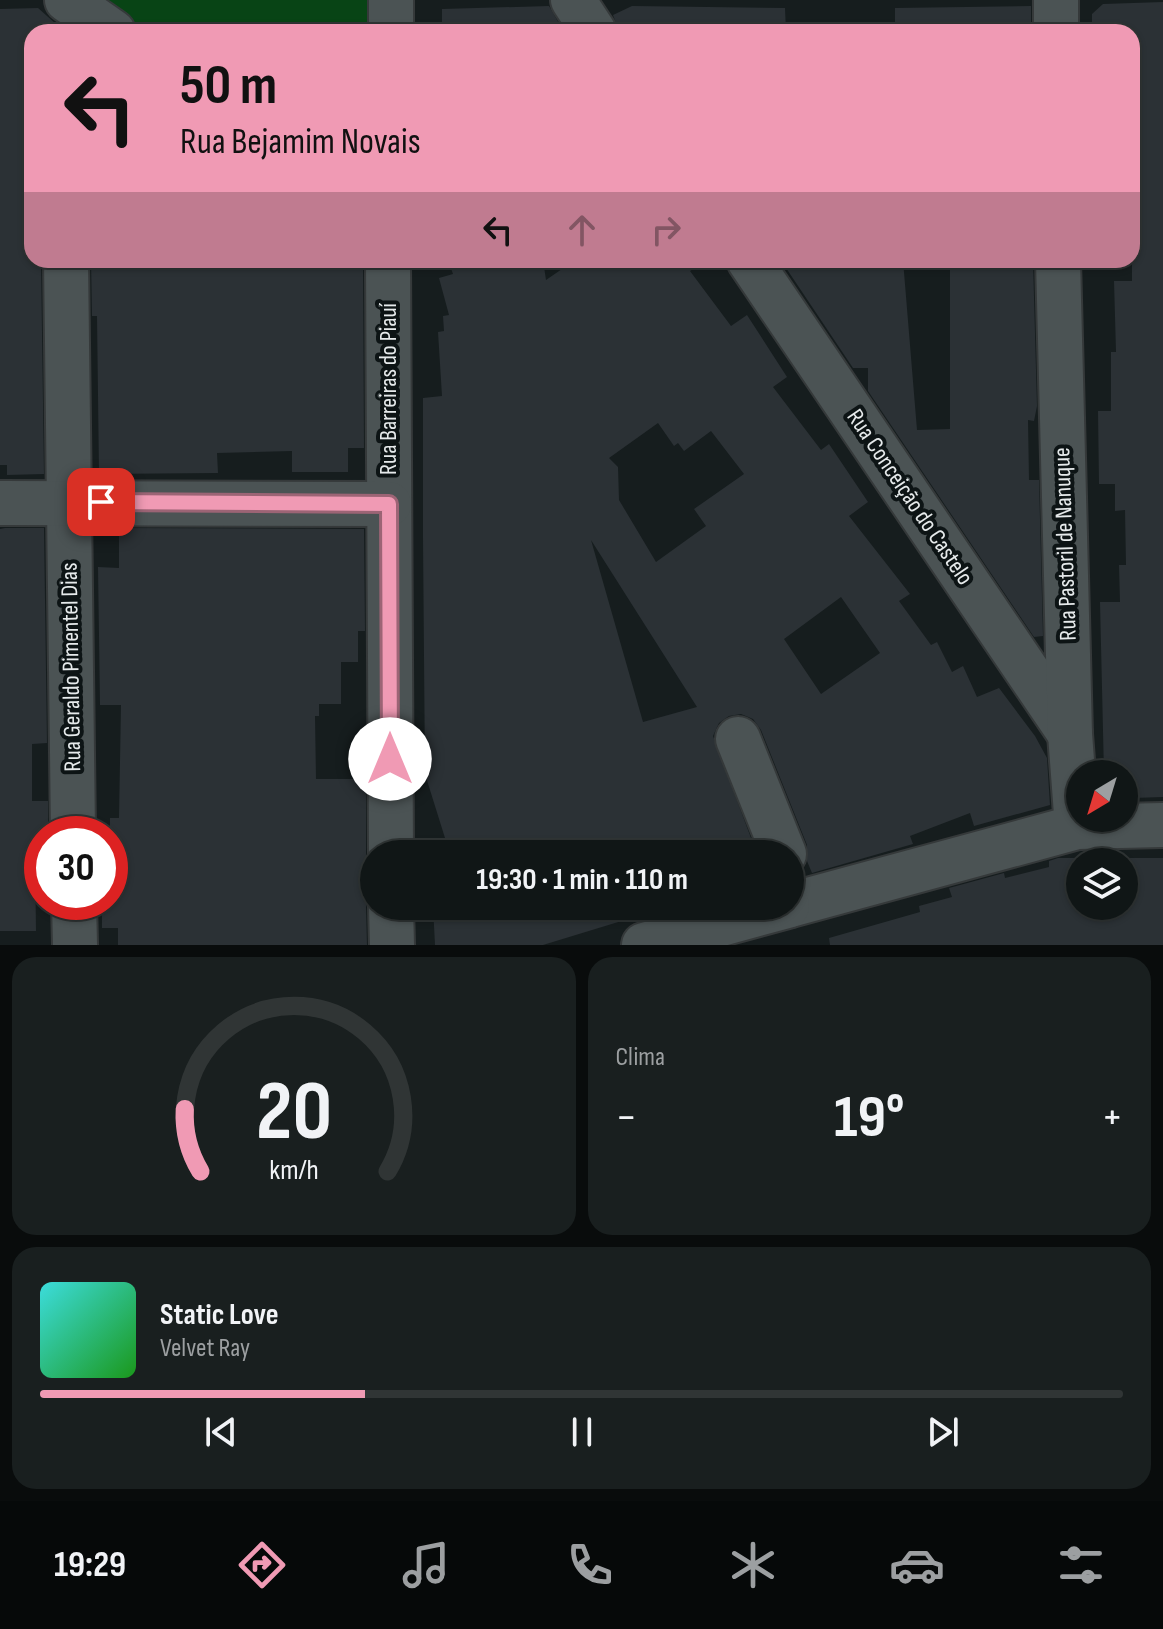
<!DOCTYPE html>
<html lang="pt">
<head>
<meta charset="utf-8">
<style>
  :root { --surface:#101616; --page:#191f1f; --text:#f1f3f6; --muted:#9c9fa1; --line:#303535; --accent:#f09ab4 }
  body { margin:0; font-family:"Sofia Sans Condensed",sans-serif; background:var(--page); color:var(--text); height:100vh; display:flex; flex-direction:column; font-size:30px; white-space:nowrap }
  * { box-sizing:border-box; margin:0 }
  p { font-size:26px; color:var(--muted) }
  .icon { flex:none; width:44px; height:44px; fill:none; stroke:currentColor; stroke-width:2; stroke-linecap:round; stroke-linejoin:round }
  .map { position:relative; height:945px; overflow:hidden }
  .sheet { display:flex; flex-direction:column; gap:12px; padding:12px; background:#090c0c; flex:1 }
  .sheet>* { flex:none }
  .hud { position:absolute; left:24px; top:24px; width:1116px; height:244px; border-radius:24px; box-shadow:0 2px 6px #0004,0 0 0 2px var(--line); background:#f09ab4; color:#111; overflow:hidden }
  .needle { width:52px; rotate:218deg }
  .buttons { position:absolute; left:1066px; top:760px; display:grid; gap:16px }
  .buttons a { display:grid; place-items:center; width:72px; height:72px; border-radius:50%; background:var(--surface); box-shadow:0 2px 6px #0004,0 0 0 2px var(--line); font-size:40px }
  .speed { position:absolute; left:24px; top:816px; display:flex; gap:16px; font-size:40px; font-weight:700; text-align:center }
  .speed>* { display:grid; place-content:center; width:104px; height:104px; border-radius:50%; background:var(--surface); box-shadow:0 2px 6px #0004,0 0 0 2px var(--line); line-height:1 }
  .speed .limit { border:12px solid #d22; background:#fff; color:#111 }
  .pin { position:absolute; display:grid; place-items:center; width:68px; height:68px; color:#fff; margin:-34px; border-radius:16px; box-shadow:0 4px 12px #0006 }
  .me { position:absolute; width:88px; margin:-44px; rotate:0deg; stroke-linejoin:round; filter:drop-shadow(0 0 6px #0008) }
  .turn { display:flex; align-items:center; gap:28px; height:168px; padding:0 24px; font-size:36px }
  .turn .icon { width:104px; height:104px; stroke-width:2.5 }
  .turn b { display:block; font-size:56px; line-height:68px }
  .lanes { display:flex; align-items:center; height:76px; padding:0 24px; background:#0003; justify-content:center; gap:40px; direction:ltr }
  .lanes .off { opacity:.35 }
  .big { font-size:60px; font-weight:700; line-height:1.1 }
  .sheet .widget { flex:1; display:flex; flex-direction:column; justify-content:center; gap:12px; min-width:0; padding:0 28px; border-radius:24px; background:var(--page) }
  .sheet .dial { align-items:center; gap:0 }
  .dial svg { height:208px; overflow:visible; fill:none; stroke:var(--line); stroke-width:7; stroke-linecap:round; text-anchor:middle }
  .dial text { fill:var(--text); stroke:none }
  .song { display:flex; align-items:center; gap:24px }
  .cover { width:96px; height:96px; border-radius:12px; background:linear-gradient(135deg,hsl(180 70% 55%),hsl(120 70% 35%)) }
  .played { height:8px; border-radius:4px; background:linear-gradient(90deg,var(--accent) 30%,var(--line) 30%) }
  .keys { display:flex; justify-content:space-around; direction:ltr }
  .heat { display:flex; justify-content:space-between; align-items:center; font-size:44px; direction:ltr }
  .sheet .tiles { flex:1; display:grid; gap:12px; grid-template-columns:1fr 1fr }
  .widget:last-child { grid-column:span 2 }
  .trip { position:absolute; left:360px; top:840px; width:444px; height:80px; border-radius:40px; background:var(--surface); box-shadow:0 2px 6px #0004,0 0 0 2px var(--line); font-weight:700; line-height:80px; text-align:center }
  .menu { display:flex; height:128px; justify-content:space-around; align-items:center; background:#060909; color:var(--muted) }
  .menu .icon { width:56px; height:56px }
  .menu .active { color:var(--accent) }
  .menu b { font-size:36px; color:var(--text) }
  .map>svg:first-child { display:block }
  .green { fill:#084415 }
  .building { fill:#2b3135; fill-rule:evenodd }
  .lines { fill:none; stroke-linecap:round; stroke-linejoin:round }
  .minor-casing { stroke:#35393a; stroke-width:48 }
  .minor { stroke:#4b5354; stroke-width:44 }
  .route-casing { stroke:#9c6475; stroke-width:20 }
  .route { stroke:#f09ab4; stroke-width:14 }
  .labels { text-anchor:middle; dominant-baseline:central; stroke-width:8; stroke-linejoin:round; paint-order:stroke }
  .street-label { font-size:24px; fill:#e6eaeb; stroke:#0d1415 }
</style>
</head>
<body>
<div class="map">
<svg width="1163" height="945" viewBox="0 0 1163 945">
  <rect width="100%" height="100%" fill="#161d1e"/>
  <polygon class="green" points="86,0 386,0 386,32 130,32"/>
  <g class="building">
    <polygon points="1163,2 1163,797 1133,798 1129,784 1124,786 1124,774 1104,774 1100,602 1120,602 1119,565 1126,565 1125,510 1115,511 1115,484 1099,484 1098,411 1111,411 1111,352 1116,352 1114,281 1132,281 1132,32 1092,32 1092,14 1103,4"/>
    <polygon points="549,6 564,32 442,32 442,9"/>
    <polygon points="632,6 785,8 786,32 619,32 613,15"/>
    <polygon points="1031,6 1031,32 895,32 895,8"/>
    <polygon points="38,8 65,32 32,32 32,260 41,260 44,474 7,475 7,465 0,465 0,9"/>
    <polygon points="363,260 364,448 348,448 348,472 292,472 292,451 217,453 218,473 99,474 97,316 92,316 91,261"/>
    <path d="M448,260h95l3,20 29,-20h132l-17,11 41,55 16,-11 40,62 -14,10 48,63 8,-6 39,58 -19,14 61,78 -11,7 32,44 6,-3 15,30 11,-6 14,31 22,-9 36,48 12,22 3,47 -76,21 -4,-13 -60,23 3,8 -101,29 -5,-12v-16l-46,-115 -8,-11 -12,-5 -12,2 -10,7 -6,13 44,118h-307l-25,-80 -2,-236v-140l19,-2 -4,-64 6,-1 -1,-15 6,-1 -10,-37 14,-4zM658,423l16,23 4,-3 6,8 27,-20 33,43 -50,35 12,17 -50,36 -37,-62 -1,-33 -9,-9zM591,540l106,167 -54,15zM841,597l39,56 -59,41 -37,-55z"/>
    <polygon points="903,260 917,430 950,429 950,260 1033,260 1037,406 1034,421 1028,420 1029,480 1039,480 1043,636 1034,637 868,391 868,368 853,368 782,262"/>
    <polygon points="5,528 44,528 47,743 32,744 32,801 48,801 48,834 42,834 42,855 35,855 36,931 0,931 0,529"/>
    <polygon points="119,528 364,529 365,631 358,631 358,662 341,662 341,704 319,704 319,716 315,716 316,779 366,779 366,854 374,871 374,889 366,907 367,945 118,945 118,928 102,928 102,905 110,905 110,818 119,818 121,705 100,705 98,567 119,568"/>
    <path d="M1058,858h105v87h-333l-1,-7 91,-26 -1,-6 33,-9 -3,-9 55,-15 1,5 44,-11v-6zM1080,862h44v44h-44z"/>
    <polygon points="433,906 650,906 651,912 543,945 435,945"/>
  </g>
  <g class="lines">
    <g class="minor-casing">
      <g id="minor">
        <polyline points="67,0 113,32"/>
        <polyline points="391,0 391,32"/>
        <polyline points="573,0 594,32"/>
        <polyline points="1056,0 1056,32"/>
        <polyline points="66,260 73,834"/>
        <polyline points="388,260 391,854"/>
        <polyline points="749,260 1070,734"/>
        <polyline points="1058,260 1070,734 1077,827"/>
        <polyline points="0,503 389,504"/>
        <polyline points="738,739 784,854"/>
        <polyline points="74,902 75,945"/>
        <polyline points="790,905 1077,827 1163,825"/>
        <polyline points="391,906 392,945"/>
        <polyline points="644,945 787,906"/>
      </g>
    </g>
    <use href="#minor" class="minor"/>
  </g>
  <g class="lines">
    <g class="route-casing">
      <polyline id="route" points="101,502 389,504 390,759"/>
    </g>
    <use href="#route" class="route"/>
  </g>
  <g class="labels">
    <g class="street-label">
      <text transform="translate(388 389) rotate(-90)">Rua Barreiras do Piauí</text>
      <text transform="translate(910 497) rotate(56)">Rua Conceição do Castelo</text>
      <text transform="translate(1065 544) rotate(-92)">Rua Pastoril de Nanuque</text>
      <text transform="translate(71 667) rotate(-91)">Rua Geraldo Pimentel Dias</text>
    </g>
  </g>
</svg>
<div class="buttons">
<a><svg class="needle" viewBox="-14 -14 28 28"><path d="M0-13l5 13h-10z" fill="#e53935"/><path d="M0 13l5-13h-10z" fill="#9c9fa1"/></svg></a>
<a><svg class="icon" aria-label="layers" viewBox="0 0 24 24"><path d="M12 4l9 5-9 5-9-5zM3 14l9 5 9-5"/></svg></a>
</div>
<div class="speed"><div class="limit">30</div></div>
<div class="pin" style="left:101px;top:502px;background:#d93025"><svg class="icon" aria-label="arrive" viewBox="0 0 24 24"><path d="M6 21V4h12l-3 4 3 4H6"/></svg></div>
<svg class="me" style="left:390px;top:759px" viewBox="-20 -20 40 40"><circle r="19" fill="#fff"/><path d="M0-13L10 11 0 6-10 11z" fill="#f09ab4"/></svg>
<div class="trip">19:30 · 1 min · 110 m</div>
<div class="hud">
<div class="turn"><svg class="icon" aria-label="left" viewBox="0 0 24 24"><path d="M17 20v-9H6M10 6l-5 5 5 5"/></svg><div><b>50 m</b>Rua Bejamim Novais</div></div>
<div class="lanes"><svg class="icon" aria-label="left" viewBox="0 0 24 24"><path d="M17 20v-9H6M10 6l-5 5 5 5"/></svg><svg class="icon off" aria-label="ahead" viewBox="0 0 24 24"><path d="M12 20V5M6 11l6-6 6 6"/></svg><svg class="icon off" aria-label="right" viewBox="0 0 24 24"><path d="M7 20v-9h11M14 6l5 5-5 5"/></svg></div>
</div>
</div>
<section class="sheet">
<div class="tiles">
<div class="widget dial"><svg viewBox="0 0 100 80">
<path d="M14 69A42 42 0 1 1 86 69"/>
<path d="M14 69A42 42 0 0 1 8 45" stroke="#f09ab4"/>
<text x="50" y="56" font-size="32" font-weight="700">20</text>
<text x="50" y="72" font-size="11">km/h</text>
</svg></div>
<div class="widget"><p>Clima</p>
<div class="heat"><a>−</a><b class="big">19°</b><a>+</a></div>
</div>
<div class="widget">
<div class="song"><i class="cover"></i><div><b>Static Love</b><p>Velvet Ray</p></div></div>
<div class="played"></div>
<div class="keys"><svg class="icon" aria-label="previous" viewBox="0 0 24 24"><path d="M18 5L8 12l10 7zM5 5v14"/></svg><svg class="icon" aria-label="pause" viewBox="0 0 24 24"><path d="M8 5v14M16 5v14"/></svg><svg class="icon" aria-label="next" viewBox="0 0 24 24"><path d="M6 5l10 7-10 7zM19 5v14"/></svg></div>
</div>
</div>
</section>
<nav class="menu">
<b>19:29</b>
<svg class="icon active" aria-label="directions" viewBox="0 0 24 24"><path d="M12 3l9 9-9 9-9-9zM9 14v-3h6M13 9l2 2-2 2"/></svg>
<svg class="icon" aria-label="music" viewBox="0 0 24 24"><path d="M9 18V5l10-2v13"/><circle cx="6" cy="18" r="3"/><circle cx="16" cy="16" r="3"/></svg>
<svg class="icon" aria-label="phone" viewBox="0 0 24 24"><path d="M5 4h4l2 5-3 2q2 4 5 5l2-3 5 2v4C11 20 4 13 5 4z"/></svg>
<svg class="icon" aria-label="climate" viewBox="0 0 24 24"><path d="M12 3v18M4 7l16 10M4 17L20 7"/></svg>
<svg class="icon" aria-label="car" viewBox="0 0 24 24"><path d="M5 17H2v-5l4-1 3-4h7l3 4 3 1v5h-3M9 17h6M6 11h13"/><circle cx="7" cy="17" r="2"/><circle cx="17" cy="17" r="2"/></svg>
<svg class="icon" aria-label="filters" viewBox="0 0 24 24"><path d="M4 7h16M4 17h16"/><circle cx="9" cy="7" r="2"/><circle cx="15" cy="17" r="2"/></svg>
</nav>
</body>
</html>
